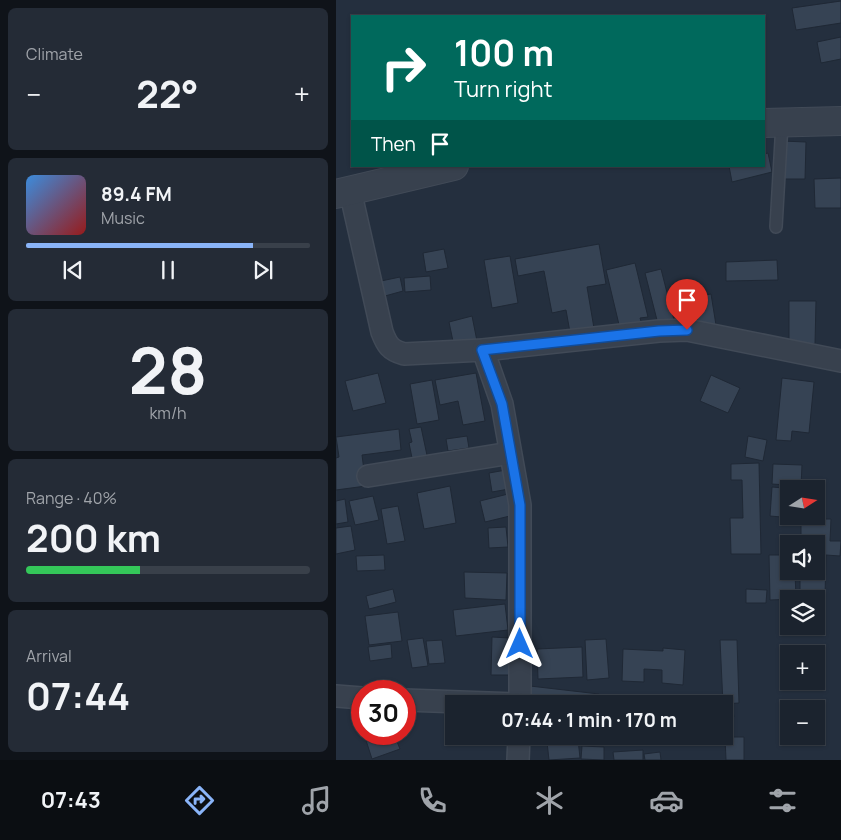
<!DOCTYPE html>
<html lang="en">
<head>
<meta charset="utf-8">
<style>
  :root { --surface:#1b232e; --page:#242b36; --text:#f1f3f6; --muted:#a0a4aa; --line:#39404a; --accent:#8ab4f8 }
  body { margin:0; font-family:Manrope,sans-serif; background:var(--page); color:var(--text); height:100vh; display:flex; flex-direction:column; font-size:19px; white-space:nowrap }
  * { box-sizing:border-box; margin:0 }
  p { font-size:16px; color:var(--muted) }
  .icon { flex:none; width:28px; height:28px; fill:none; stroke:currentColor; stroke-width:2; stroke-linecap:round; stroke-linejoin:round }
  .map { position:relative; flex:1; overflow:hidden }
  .side { display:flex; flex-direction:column; gap:8px; padding:8px; background:#0f1319; width:336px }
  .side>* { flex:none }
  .hud { position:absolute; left:15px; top:15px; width:414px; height:152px; border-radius:0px; box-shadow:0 1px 4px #0004,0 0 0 1px var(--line); background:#00695c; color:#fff; overflow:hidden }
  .needle { width:32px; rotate:78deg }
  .controls { position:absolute; left:444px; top:480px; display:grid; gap:10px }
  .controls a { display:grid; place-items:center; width:45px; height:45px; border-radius:0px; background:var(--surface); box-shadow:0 1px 4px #0004,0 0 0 1px var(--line); font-size:25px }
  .speed { position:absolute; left:15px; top:680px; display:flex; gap:10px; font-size:25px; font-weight:700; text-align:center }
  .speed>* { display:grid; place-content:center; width:65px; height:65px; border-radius:50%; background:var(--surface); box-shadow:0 1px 4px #0004,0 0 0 1px var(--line); line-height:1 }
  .speed .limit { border:8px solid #d22; background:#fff; color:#111 }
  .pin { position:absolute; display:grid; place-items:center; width:42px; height:42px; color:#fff; margin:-51px -21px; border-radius:50% 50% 50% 0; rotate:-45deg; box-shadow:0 0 5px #0007 }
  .pin .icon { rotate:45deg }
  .me { position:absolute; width:55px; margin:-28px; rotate:0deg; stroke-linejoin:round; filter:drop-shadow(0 0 4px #0008) }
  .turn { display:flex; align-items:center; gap:18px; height:105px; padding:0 20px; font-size:22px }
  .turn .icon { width:65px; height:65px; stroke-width:2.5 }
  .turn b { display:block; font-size:35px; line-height:42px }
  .then { display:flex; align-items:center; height:48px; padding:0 20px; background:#0003; gap:10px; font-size:19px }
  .big { font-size:38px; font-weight:700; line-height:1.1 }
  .side .tile { flex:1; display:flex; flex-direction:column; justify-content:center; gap:8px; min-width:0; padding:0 18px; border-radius:8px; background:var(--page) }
  .side .dial { align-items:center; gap:0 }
  .dial b { font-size:65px; line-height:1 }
  .song { display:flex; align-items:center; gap:15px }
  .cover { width:60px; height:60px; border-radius:8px; background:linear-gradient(135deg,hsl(210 70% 55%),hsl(0 70% 35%)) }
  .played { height:5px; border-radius:2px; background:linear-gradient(90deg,var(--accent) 80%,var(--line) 80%) }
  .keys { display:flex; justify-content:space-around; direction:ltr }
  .heat { display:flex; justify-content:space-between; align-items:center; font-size:28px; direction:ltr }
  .charge { height:8px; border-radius:4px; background:linear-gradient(90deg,#34c759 40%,var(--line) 0) }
  .trip { position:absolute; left:109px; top:695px; width:288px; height:50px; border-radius:0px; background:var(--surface); box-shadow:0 1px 4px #0004,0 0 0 1px var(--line); font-weight:700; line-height:50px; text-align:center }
  .tabs { display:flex; height:80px; justify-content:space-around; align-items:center; background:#0b0e12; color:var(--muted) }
  .tabs .icon { width:35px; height:35px }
  .tabs .on { color:var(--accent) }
  .tabs b { font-size:22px; color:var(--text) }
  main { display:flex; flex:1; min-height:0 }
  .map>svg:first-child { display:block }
  .building { fill:#364354; stroke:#1f2835 }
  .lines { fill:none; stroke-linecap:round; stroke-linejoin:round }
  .service-casing { stroke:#414a57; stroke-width:14 }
  .minor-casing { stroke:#414a57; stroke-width:24 }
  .tertiary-casing { stroke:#414a57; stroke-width:30 }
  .service { stroke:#38414e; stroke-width:11 }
  .minor { stroke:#38414e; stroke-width:21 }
  .tertiary { stroke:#38414e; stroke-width:28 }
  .route-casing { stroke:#114b97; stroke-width:12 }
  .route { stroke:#1a73e8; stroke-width:9 }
</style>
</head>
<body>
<main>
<section class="side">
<div class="tile"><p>Climate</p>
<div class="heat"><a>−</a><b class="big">22°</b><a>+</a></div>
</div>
<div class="tile">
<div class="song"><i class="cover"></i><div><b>89.4 FM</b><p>Music</p></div></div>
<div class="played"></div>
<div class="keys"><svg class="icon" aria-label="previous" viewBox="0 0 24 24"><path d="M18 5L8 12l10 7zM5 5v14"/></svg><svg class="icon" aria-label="pause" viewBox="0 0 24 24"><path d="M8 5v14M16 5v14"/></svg><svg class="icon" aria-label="next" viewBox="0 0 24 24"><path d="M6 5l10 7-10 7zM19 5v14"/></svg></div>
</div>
<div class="tile dial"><b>28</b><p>km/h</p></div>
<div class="tile"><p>Range · 40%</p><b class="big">200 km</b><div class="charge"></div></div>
<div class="tile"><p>Arrival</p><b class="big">07:44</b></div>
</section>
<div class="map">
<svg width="505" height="760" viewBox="0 0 505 760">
  <rect width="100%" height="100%" fill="#242f3e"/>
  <g class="building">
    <polygon points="505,1 505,23 460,30 456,8"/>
    <polygon points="505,37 505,59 485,63 481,42"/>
    <polygon points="446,141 470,142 469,179 445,179"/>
    <polygon points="432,153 436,172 396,182 393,166 428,166 428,154"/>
    <polygon points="505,178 505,208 479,208 478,179"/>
    <polygon points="263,244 270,284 251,287 259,334 235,338 230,310 216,313 208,271 182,276 179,259"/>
    <polygon points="108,249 112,268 90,272 87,253"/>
    <polygon points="174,256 182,303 156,308 148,260"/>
    <polygon points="441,260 442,280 390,281 390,262"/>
    <polygon points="299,263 312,317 304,318 307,328 285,333 270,270"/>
    <polygon points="325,269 338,320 322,324 309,273"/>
    <polygon points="94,276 95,290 69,292 68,278"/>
    <polygon points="64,277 67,291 49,296 45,281"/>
    <polygon points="375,294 380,325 363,327 362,320 345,323 341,300"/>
    <polygon points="453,301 480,301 479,344 453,344"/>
    <polygon points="136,316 142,346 119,351 113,322"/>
    <polygon points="42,373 50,403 17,411 9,381"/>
    <polygon points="140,373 149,421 127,425 122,401 104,405 99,380"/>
    <polygon points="375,375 404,388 392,413 364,401"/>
    <polygon points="446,378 478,382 473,433 456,431 455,441 440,440"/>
    <polygon points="96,380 103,420 81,424 74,384"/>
    <polygon points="85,427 92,460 77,463 73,443 76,442 73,429"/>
    <polygon points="63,429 65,450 26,455 30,486 0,490 0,458 3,457 0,437"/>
    <polygon points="131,436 133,448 112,451 110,439"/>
    <polygon points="412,436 431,440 427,461 409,457"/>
    <polygon points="423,463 425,554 395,554 394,518 407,518 406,480 395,480 395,464"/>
    <polygon points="437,464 466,465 465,486 436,484"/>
    <polygon points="170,470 173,489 156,492 153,473"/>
    <polygon points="114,486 120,523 88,529 81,493"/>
    <polygon points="436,487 459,489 452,489 452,516 457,516 457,518 434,516"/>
    <polygon points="172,494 178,515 149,522 144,501"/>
    <polygon points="37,496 43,520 19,525 13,501"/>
    <polygon points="9,499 12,522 0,524 0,501"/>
    <polygon points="62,506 69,541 51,544 45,509"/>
    <polygon points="465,519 495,519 494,541 505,541 504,556 490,555 489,596 464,595 464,571 480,571 480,544 465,544"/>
    <polygon points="15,526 19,550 0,554 0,528"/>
    <polygon points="170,527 172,547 153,548 152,528"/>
    <polygon points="48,555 49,570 21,571 20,556"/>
    <polygon points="433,555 452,555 452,571 459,571 460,599 434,600"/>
    <polygon points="128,572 171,573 170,600 129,598"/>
    <polygon points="57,589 60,602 33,609 30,596"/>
    <polygon points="410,589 431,590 430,603 410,603"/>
    <polygon points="169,604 172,630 120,636 117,610"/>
    <polygon points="62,612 66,641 33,645 29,616"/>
    <polygon points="156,637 174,638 173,675 155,675"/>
    <polygon points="87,638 92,666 76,668 71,640"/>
    <polygon points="270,639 273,678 251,680 249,640"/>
    <polygon points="106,640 109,663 93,664 90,641"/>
    <polygon points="384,640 401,640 403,703 387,704"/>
    <polygon points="55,644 56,658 34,661 32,647"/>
    <polygon points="246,647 247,677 202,679 201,649"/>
    <polygon points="327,648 349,650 347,685 326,683 326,670 308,669 308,682 286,681 287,649 327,651"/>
    <polygon points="194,686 263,694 262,704 192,704"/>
    <polygon points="269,695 294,697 293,704 269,704"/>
    <polygon points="396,705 398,717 388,719 388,707"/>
    <polygon points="28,734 58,734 64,749 36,759"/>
    <rect x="300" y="736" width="21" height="9"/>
    <polygon points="389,737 408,737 408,760 390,760"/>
    <polygon points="242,739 244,758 213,760 211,742"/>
    <polygon points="246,746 268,747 268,760 245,759"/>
    <polygon points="307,750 307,760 278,760 277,752"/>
    <polygon points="324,752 325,760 309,760 308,754"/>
  </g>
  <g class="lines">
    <g class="service-casing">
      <polyline id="service" points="440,227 446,123"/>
    </g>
    <g class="minor-casing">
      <g id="minor">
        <path d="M14,190l32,142c5,13 8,18 22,22l79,-4 176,-19 28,-1 154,31"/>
        <polyline points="147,350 166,404 184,505 184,704"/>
        <polyline points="32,476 174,453"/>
        <polyline points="0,696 26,698"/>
        <polyline points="69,700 184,704"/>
        <polyline points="182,760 183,736"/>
      </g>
    </g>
    <g class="tertiary-casing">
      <g id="tertiary">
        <polyline points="428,123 505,121"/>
        <polyline points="0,194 118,166"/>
      </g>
    </g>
    <use href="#service" class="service"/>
    <use href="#minor" class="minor"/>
    <use href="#tertiary" class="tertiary"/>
  </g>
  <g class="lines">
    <g class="route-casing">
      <polyline id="route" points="184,644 184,505 166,404 146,350 323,331 351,330"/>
    </g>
    <use href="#route" class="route"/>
  </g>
</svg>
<div class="controls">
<a><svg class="needle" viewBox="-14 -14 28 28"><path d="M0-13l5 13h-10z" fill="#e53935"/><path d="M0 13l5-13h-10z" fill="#a0a4aa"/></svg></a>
<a><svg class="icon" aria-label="sound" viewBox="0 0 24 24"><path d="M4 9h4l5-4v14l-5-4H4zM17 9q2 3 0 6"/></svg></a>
<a><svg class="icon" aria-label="layers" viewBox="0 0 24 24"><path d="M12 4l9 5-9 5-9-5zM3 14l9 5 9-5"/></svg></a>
<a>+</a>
<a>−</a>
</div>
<div class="speed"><div class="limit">30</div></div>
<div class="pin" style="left:351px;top:330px;background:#d93025"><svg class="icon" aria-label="arrive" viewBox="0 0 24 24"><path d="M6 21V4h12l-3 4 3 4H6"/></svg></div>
<svg class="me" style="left:184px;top:644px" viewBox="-20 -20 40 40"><path d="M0-17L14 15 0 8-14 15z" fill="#1a73e8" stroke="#fff" stroke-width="4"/></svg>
<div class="trip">07:44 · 1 min · 170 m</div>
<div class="hud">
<div class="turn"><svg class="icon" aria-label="right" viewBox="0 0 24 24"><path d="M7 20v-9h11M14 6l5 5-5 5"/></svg><div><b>100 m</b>Turn right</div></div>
<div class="then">Then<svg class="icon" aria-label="arrive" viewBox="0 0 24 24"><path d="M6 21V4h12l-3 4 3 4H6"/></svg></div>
</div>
</div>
</main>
<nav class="tabs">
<b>07:43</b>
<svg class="icon on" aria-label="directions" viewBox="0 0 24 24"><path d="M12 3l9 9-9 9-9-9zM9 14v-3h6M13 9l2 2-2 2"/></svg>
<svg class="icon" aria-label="music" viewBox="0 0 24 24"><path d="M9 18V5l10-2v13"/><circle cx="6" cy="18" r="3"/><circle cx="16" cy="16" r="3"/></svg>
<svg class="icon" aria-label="phone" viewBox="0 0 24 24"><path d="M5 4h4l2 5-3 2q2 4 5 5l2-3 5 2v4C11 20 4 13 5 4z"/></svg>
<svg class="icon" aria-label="climate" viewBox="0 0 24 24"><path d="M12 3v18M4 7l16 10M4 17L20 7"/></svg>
<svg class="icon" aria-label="car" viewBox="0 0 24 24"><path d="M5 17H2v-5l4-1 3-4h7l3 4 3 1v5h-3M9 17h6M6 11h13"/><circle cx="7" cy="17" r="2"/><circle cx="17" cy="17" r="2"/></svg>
<svg class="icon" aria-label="filters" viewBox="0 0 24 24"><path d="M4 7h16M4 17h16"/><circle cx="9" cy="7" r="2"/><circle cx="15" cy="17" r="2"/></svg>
</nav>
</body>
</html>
